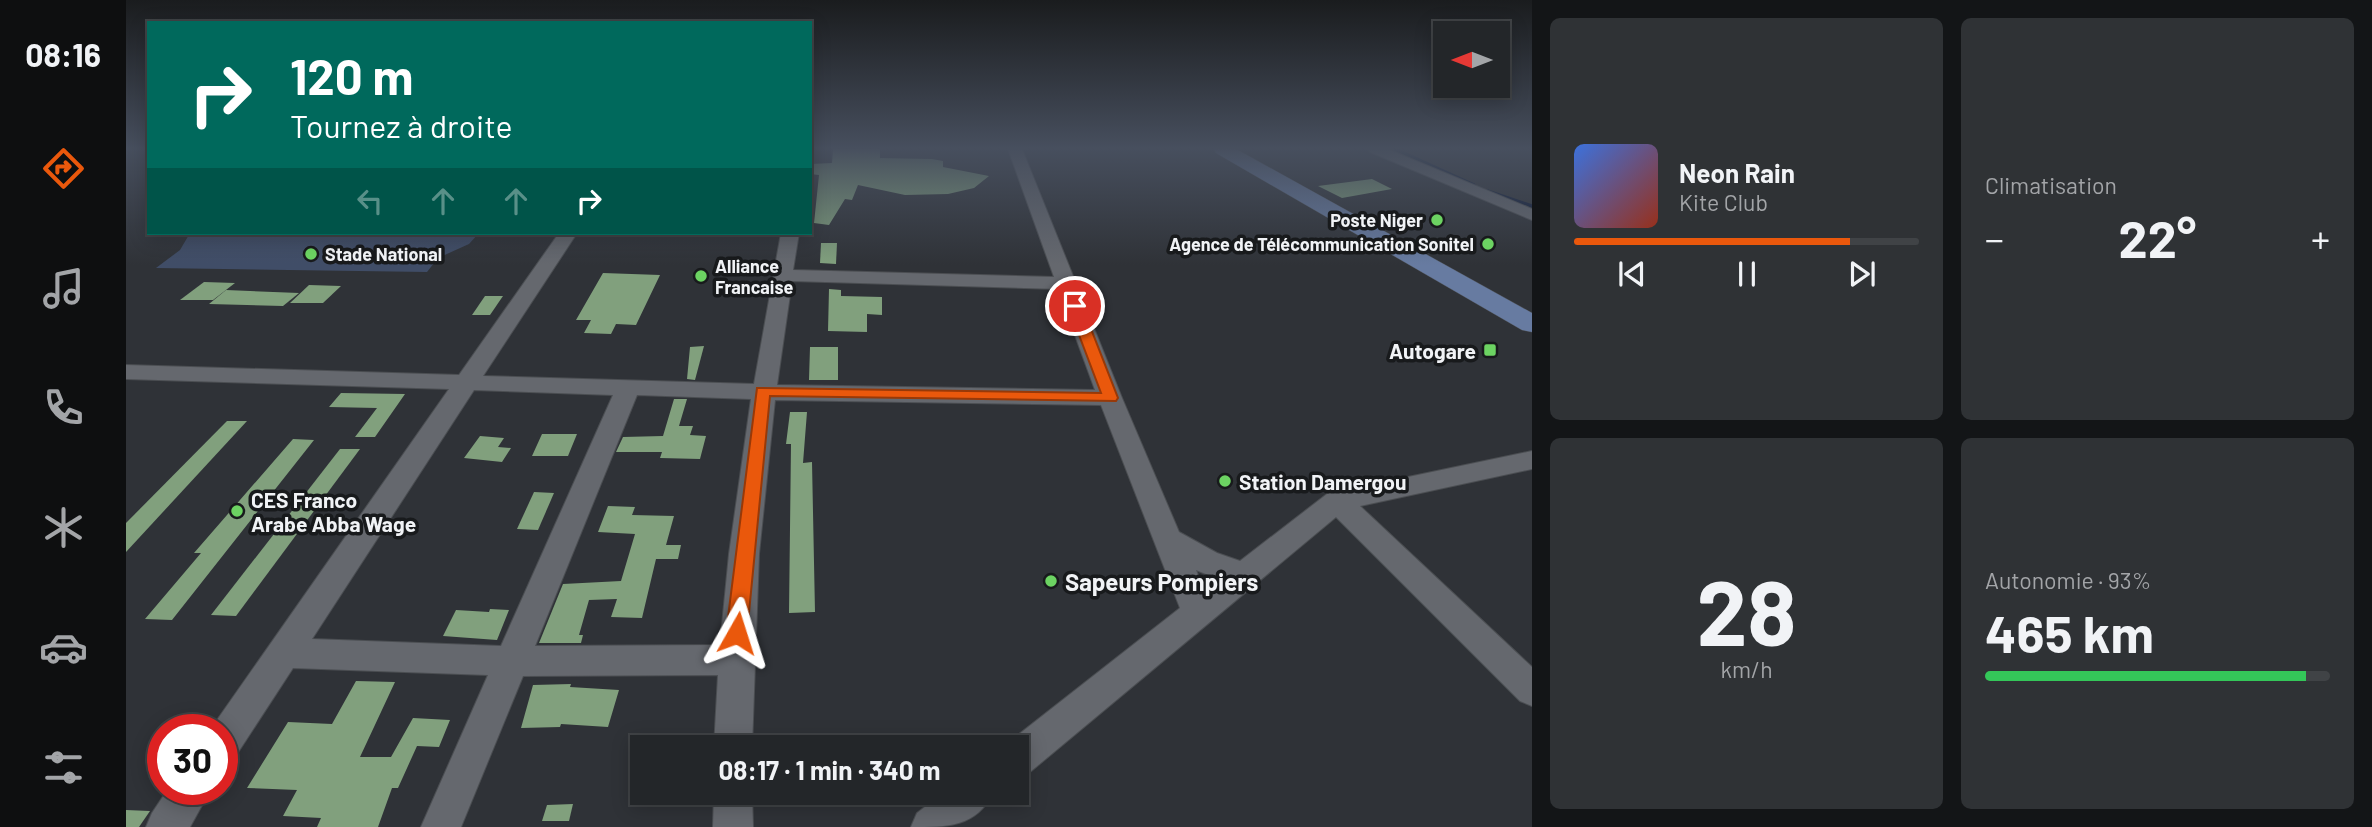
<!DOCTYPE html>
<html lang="fr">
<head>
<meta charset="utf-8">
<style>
  :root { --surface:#232629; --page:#2f3235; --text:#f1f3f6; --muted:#a3a5a8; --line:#404346; --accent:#ea580c }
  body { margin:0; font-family:Barlow,sans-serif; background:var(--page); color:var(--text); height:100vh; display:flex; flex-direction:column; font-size:26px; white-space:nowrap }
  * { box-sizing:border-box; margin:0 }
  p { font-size:23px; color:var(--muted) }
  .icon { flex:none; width:38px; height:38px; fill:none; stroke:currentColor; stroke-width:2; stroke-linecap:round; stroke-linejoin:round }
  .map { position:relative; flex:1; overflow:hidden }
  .side { display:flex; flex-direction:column; gap:18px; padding:18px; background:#131517; width:840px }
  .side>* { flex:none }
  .guide { position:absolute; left:21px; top:21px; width:665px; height:214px; border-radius:0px; box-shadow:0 4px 18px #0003,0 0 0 2px var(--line); background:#00695c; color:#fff; overflow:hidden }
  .needle { width:46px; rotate:270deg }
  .buttons { position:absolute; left:1307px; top:21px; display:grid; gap:14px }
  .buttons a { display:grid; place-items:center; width:77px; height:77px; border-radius:0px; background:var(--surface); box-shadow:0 4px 18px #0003,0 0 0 2px var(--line); font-size:35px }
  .speed { position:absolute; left:21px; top:714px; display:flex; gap:14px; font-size:35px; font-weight:700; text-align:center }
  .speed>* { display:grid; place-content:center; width:91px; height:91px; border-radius:50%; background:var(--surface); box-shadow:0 4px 18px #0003,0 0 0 2px var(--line); line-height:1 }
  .speed .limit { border:10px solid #d22; background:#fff; color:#111 }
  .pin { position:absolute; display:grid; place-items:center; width:60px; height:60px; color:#fff; margin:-30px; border:4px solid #fff; border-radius:50%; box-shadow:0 2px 7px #0007 }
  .me { position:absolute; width:77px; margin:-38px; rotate:6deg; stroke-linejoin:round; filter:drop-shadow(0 0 5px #0008) }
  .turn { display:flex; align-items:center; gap:24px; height:147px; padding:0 28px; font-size:32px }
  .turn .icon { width:91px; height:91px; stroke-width:2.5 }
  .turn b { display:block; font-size:49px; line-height:60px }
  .lanes { display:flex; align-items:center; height:66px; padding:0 28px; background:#0003; justify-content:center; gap:35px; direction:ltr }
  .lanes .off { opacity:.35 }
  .big { font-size:52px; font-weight:700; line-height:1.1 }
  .side .card { flex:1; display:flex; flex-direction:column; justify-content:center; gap:10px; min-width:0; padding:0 24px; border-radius:10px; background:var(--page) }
  .side .dial { align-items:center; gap:0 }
  .dial b { font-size:91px; line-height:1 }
  .song { display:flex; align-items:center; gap:21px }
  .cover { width:84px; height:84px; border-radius:10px; background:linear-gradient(135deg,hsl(220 70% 55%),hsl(10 70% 35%)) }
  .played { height:7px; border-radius:4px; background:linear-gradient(90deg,var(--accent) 80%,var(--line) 80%) }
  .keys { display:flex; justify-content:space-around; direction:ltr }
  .heat { display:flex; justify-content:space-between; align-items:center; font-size:38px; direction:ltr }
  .charge { height:10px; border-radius:5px; background:linear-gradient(90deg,#34c759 93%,var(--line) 0) }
  .side .tiles { flex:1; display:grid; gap:18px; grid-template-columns:repeat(2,1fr) }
  .trip { position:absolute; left:504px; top:735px; width:399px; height:70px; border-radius:0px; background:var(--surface); box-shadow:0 4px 18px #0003,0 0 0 2px var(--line); font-weight:700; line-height:70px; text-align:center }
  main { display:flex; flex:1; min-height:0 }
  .menu { display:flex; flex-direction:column; width:126px; justify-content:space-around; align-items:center; background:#0e0f10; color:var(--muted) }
  .menu .icon { width:49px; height:49px }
  .menu .active { color:var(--accent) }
  .menu b { font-size:32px; color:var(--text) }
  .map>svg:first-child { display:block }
  .green { fill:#404d67 }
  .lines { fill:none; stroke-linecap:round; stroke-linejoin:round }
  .stream { stroke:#0b1836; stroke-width:3.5 }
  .building { fill:#81a07d }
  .minor-casing { stroke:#4b4e52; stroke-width:2 }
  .major-casing { stroke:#4b4e52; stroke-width:1 }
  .minor { fill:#65686e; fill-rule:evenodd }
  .major { fill:#677ba1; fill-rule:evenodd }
  .route { fill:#ea580c; stroke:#983908; stroke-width:2 }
  .poi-dot { fill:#6cd362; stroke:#181a1c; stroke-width:2.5 }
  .labels { text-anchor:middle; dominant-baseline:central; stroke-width:7; stroke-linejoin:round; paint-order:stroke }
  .far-poi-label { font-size:18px; font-weight:bold; fill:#f1f3f6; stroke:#181a1c; text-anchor:end }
  .poi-label { font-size:21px; font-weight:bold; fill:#f1f3f6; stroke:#181a1c; text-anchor:start }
  .near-poi-label { font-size:24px; font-weight:bold; fill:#f1f3f6; stroke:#181a1c; text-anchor:start }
</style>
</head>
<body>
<main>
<nav class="menu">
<b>08:16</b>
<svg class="icon active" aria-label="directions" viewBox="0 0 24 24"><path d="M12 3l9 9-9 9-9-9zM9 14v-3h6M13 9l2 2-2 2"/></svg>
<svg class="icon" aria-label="music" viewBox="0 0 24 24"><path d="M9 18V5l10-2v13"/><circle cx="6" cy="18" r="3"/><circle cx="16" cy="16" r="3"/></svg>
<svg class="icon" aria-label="phone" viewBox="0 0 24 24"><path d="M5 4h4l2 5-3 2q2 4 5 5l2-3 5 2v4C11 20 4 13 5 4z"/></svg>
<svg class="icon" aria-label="climate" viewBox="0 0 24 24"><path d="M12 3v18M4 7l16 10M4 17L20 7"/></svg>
<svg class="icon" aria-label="car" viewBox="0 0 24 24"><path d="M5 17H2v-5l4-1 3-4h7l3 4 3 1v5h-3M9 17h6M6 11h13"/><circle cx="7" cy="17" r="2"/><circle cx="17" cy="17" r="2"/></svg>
<svg class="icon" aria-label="filters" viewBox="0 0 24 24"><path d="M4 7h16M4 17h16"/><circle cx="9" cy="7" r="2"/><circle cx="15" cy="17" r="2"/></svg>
</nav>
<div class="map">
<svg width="1406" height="827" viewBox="0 0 1406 827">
  <rect width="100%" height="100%" fill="#2f3237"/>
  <polygon class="green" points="64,233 353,233 343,244 312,258 301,272 30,268 54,250"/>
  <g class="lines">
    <g class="stream">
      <polyline points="1269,149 1348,185"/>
      <polyline points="1361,191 1406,206"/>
    </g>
  </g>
  <g class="building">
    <polygon points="707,149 754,149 754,158 806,159 817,161 817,167 863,176 848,188 822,194 779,195 732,185 726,200 719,199 703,225 688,223 693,175 684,174 684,164 706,163"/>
    <polygon points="1246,179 1266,189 1216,198 1192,186"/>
    <polygon points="695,243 711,243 710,264 694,263"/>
    <polygon points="477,273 534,275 510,325 490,324 485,334 458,333 465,320 450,320"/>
    <polygon points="78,282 109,283 87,300 54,300"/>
    <polygon points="183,285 215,286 197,303 164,303"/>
    <polygon points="703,289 715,290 715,296 756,297 756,315 741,314 741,332 702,331"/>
    <polygon points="100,290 173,293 157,306 83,304"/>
    <polygon points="359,296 377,296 364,315 346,315"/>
    <polygon points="578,346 569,380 561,379 564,347"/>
    <polygon points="684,347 712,347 712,380 683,380"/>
    <polygon points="215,393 279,394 249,437 229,437 251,408 203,407"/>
    <polygon points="548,399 561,399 553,426 567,426 564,435 580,436 574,459 534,458 536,452 490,452 497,437 537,436"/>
    <polygon points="664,412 681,412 677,463 686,462 689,612 663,613 665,444 660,444"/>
    <polygon points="101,421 121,421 0,552 0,523"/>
    <polygon points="416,434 451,434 442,456 406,456"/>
    <polygon points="354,436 378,438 372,447 385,448 376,462 338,458"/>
    <polygon points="167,439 188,440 46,620 19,619 75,553 68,553"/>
    <polygon points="214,449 234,449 110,616 85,615"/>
    <polygon points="408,492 428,493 412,530 391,529"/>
    <polygon points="482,506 509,507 506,515 548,516 540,545 555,545 552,559 530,559 516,618 485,617 491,599 463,600 453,635 457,635 455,643 413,643 437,584 495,581 509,534 472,532"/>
    <polygon points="364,609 383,610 371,640 317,636 330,610 363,612"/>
    <polygon points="230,681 269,682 234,757 265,757 287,718 324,720 313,747 291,746 272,788 266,788 252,827 191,827 195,818 157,816 171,790 121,788 162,722 206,724"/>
    <polygon points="445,684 444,687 493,690 482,727 435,724 434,727 395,728 407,685"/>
    <polygon points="447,804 443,821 416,821 421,805"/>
    <polygon points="0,810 24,811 13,827 0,827"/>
  </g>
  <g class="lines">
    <g class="minor-casing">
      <g id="minor">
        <path d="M882,149h14l100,249 57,134 38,21 23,8 87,-67 205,-43v18l-172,37 172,161v39l-12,-5 -184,-184 -306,255 -13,6v-31l-13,-1 176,-138 -79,-203 -326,-5 -16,154 -7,193h-38l4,-72 -195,1 -62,151h-40l67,-152 -195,-7 -58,89 -13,5v-32h-12l239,-341 -323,-10v-14l333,10 100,-142h18l-94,143 271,8 27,-151h18l-6,37 261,7zM666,281l266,8 37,101 -318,-5zM348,390l139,5 -112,251 -189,-7zM511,395l114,4 -22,155 -9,91 -185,1zM1070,570l22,9 -14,11z"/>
        <polygon points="1242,149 1261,149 1406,209 1406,220 1244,152"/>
        <polygon points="42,789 85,789 64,827 20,827 26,813"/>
        <polygon points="588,793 626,793 627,827 587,827"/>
        <path d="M817,793h50c-17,34 -45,34 -82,34l6,-14z"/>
      </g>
    </g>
    <g class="major-casing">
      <polygon id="major" points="1088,149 1110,149 1406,313 1406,332 1396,330 1090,153"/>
    </g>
    <use href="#minor" class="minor"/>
    <use href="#major" class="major"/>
  </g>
  <linearGradient id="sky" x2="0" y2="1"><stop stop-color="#1a1c1e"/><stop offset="0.56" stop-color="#474f5e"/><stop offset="1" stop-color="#474f5e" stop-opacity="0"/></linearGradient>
  <rect width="1406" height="265" fill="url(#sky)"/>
  <polygon class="route" points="949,302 956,306 992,398 990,401 644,396 621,633 618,640 611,643 603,640 600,633 631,388 975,393 942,306"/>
  <g class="poi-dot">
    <circle cx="1311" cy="220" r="7"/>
    <circle cx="1362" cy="244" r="7"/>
    <circle cx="185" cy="254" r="7"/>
    <circle cx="575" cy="276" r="7"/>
    <rect x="1357" y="343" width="14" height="14" rx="3.5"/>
    <circle cx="1099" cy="481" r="7"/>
    <circle cx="111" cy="511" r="7"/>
    <circle cx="925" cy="581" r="7"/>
  </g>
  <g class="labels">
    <g class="far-poi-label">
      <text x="1297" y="220">Poste Niger</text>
      <text x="1348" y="244">Agence de Télécommunication Sonitel</text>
      <text x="199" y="254" text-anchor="start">Stade National</text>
      <text x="589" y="266" text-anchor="start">Alliance<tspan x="589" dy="21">Francaise</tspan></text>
    </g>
    <g class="poi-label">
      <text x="1350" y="350" text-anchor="end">Autogare</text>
      <text x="1113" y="481">Station Damergou</text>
      <text x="125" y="499">CES Franco<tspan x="125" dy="24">Arabe Abba Wage</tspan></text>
    </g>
    <g class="near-poi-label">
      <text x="939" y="581">Sapeurs Pompiers</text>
    </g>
  </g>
</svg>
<div class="buttons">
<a><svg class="needle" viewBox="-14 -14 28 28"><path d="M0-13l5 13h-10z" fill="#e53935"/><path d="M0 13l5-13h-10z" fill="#a3a5a8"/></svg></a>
</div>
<div class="speed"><div class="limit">30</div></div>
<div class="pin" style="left:949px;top:306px;background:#d93025"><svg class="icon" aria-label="arrive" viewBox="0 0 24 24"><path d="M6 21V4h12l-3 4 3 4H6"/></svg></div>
<svg class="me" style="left:611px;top:633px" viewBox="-20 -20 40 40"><path d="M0-17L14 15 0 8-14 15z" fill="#ea580c" stroke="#fff" stroke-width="4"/></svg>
<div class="trip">08:17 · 1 min · 340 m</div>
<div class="guide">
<div class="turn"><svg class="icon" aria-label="right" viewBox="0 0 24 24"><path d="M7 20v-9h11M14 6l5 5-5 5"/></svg><div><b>120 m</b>Tournez à droite</div></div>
<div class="lanes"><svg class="icon off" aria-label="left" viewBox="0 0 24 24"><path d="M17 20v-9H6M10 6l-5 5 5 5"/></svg><svg class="icon off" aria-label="ahead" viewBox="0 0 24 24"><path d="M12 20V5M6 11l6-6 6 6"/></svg><svg class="icon off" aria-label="ahead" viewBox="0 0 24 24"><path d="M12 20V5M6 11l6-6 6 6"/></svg><svg class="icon" aria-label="right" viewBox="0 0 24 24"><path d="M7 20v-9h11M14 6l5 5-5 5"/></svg></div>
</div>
</div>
<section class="side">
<div class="tiles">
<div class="card">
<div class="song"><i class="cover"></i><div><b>Neon Rain</b><p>Kite Club</p></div></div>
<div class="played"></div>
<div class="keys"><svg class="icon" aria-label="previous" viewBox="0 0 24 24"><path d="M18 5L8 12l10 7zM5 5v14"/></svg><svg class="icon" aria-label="pause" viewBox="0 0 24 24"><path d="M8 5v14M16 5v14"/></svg><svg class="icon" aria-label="next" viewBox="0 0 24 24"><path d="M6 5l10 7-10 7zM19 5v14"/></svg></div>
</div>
<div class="card"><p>Climatisation</p>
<div class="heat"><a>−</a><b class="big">22°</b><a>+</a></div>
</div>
<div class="card dial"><b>28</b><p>km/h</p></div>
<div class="card"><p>Autonomie · 93%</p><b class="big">465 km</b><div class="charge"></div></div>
</div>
</section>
</main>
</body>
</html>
